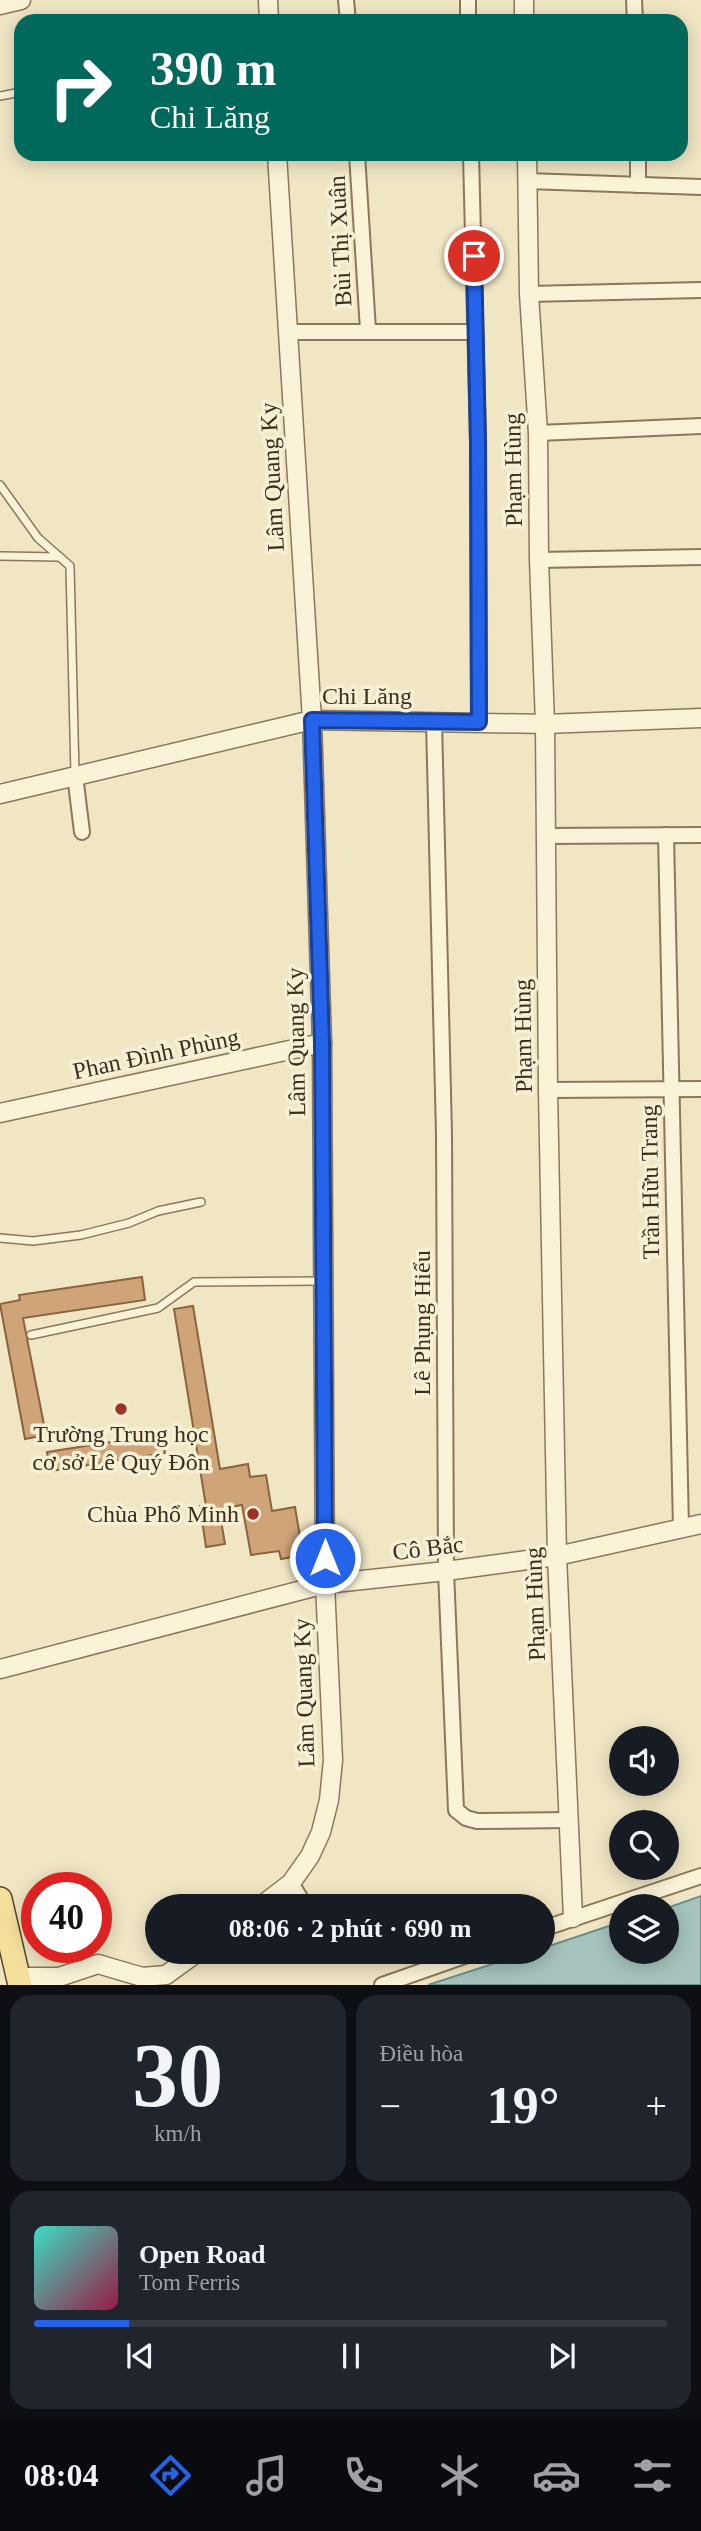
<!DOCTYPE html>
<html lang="vi">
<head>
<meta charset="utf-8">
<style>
  :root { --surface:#171b24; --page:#20242c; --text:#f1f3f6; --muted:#9ea1a6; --line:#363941; --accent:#2563eb }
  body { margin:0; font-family:Georgia,serif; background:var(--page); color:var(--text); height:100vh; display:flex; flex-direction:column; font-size:26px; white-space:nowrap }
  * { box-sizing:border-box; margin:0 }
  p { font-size:23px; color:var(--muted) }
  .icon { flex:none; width:38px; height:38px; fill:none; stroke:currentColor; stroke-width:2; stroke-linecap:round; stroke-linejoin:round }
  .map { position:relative; height:1985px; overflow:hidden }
  .details { display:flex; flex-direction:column; gap:10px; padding:10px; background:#0d0f14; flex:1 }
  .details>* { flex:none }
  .banner { position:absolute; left:14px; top:14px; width:674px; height:147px; border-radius:21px; box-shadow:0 4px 18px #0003; background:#00695c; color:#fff; overflow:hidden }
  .controls { position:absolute; left:609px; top:1726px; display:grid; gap:14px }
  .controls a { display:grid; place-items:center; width:70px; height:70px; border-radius:50%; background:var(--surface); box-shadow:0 4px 18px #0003; font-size:35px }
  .speed { position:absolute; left:21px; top:1872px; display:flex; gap:14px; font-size:35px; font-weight:700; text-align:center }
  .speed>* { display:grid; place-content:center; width:91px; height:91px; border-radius:50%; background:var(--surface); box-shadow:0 4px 18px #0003; line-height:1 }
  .speed .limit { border:10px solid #d22; background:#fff; color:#111 }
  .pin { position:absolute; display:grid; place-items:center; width:60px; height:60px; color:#fff; margin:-30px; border:4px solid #fff; border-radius:50%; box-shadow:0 2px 7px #0007 }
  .me { position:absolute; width:77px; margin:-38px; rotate:0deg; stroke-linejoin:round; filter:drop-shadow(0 0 5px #0008) }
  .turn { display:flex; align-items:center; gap:24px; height:147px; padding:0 21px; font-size:32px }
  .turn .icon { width:91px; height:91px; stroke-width:2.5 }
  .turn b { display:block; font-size:49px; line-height:60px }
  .big { font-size:52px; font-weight:700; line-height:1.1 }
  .details .tile { flex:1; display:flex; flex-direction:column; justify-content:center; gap:10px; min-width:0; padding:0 24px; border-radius:21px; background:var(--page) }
  .details .dial { align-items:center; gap:0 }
  .dial b { font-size:91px; line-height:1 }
  .song { display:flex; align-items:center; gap:21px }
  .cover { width:84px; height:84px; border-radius:10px; background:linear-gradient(135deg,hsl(170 70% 55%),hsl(340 70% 35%)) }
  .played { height:7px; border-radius:4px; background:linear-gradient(90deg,var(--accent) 15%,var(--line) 15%) }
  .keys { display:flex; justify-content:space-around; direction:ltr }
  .heat { display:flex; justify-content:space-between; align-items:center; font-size:38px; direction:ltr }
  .details .tiles { flex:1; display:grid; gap:10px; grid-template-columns:1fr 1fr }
  .tile:last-child { grid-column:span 2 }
  .trip { position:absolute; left:145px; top:1894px; width:410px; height:70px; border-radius:35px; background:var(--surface); box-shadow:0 4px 18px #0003; font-weight:700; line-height:70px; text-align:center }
  .dock { display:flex; height:112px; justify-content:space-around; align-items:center; background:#090b0e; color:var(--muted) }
  .dock .icon { width:49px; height:49px }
  .dock .current { color:var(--accent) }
  .dock b { font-size:32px; color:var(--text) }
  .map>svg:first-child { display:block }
  .water { fill:#a6c3bd; stroke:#6c918b; stroke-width:2 }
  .building { fill:#cfa479; stroke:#8b643e; stroke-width:2 }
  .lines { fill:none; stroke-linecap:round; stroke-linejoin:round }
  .service-casing { stroke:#8b785a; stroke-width:10 }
  .minor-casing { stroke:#8b785a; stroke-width:18 }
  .tertiary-casing { stroke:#8b785a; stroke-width:21 }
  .primary-casing { stroke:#59462e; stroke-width:26 }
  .service { stroke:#faf3d8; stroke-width:7 }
  .minor { stroke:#faf3d8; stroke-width:14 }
  .tertiary { stroke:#faf3d8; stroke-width:18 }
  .primary { stroke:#f4e09b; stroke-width:23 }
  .route-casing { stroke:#184099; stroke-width:18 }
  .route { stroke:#2563eb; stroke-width:12 }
  .poi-dot { fill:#9c3127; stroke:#f7f0d4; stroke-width:2.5 }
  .labels { text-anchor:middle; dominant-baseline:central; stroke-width:7; stroke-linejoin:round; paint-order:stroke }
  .street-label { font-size:24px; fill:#3b2e1e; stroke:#f7f0d4 }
  .poi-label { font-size:24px; fill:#3b2e1e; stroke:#f7f0d4 }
</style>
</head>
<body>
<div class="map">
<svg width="701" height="1985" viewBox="0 0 701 1985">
  <rect width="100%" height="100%" fill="#f0e6c4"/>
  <polygon class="water" points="701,1896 701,1985 428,1985 532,1951 542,1951 543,1948 621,1922 621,1951 667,1951 667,1908"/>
  <g class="building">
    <polygon points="142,1277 145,1300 23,1318 46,1435 25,1439 0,1304 20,1300 19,1295"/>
    <polygon points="193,1306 220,1469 248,1464 250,1477 266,1475 272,1511 295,1507 303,1555 281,1559 279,1551 251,1555 242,1505 219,1509 225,1544 206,1547 200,1506 206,1506 174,1309"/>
    <polygon points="162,1434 165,1453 50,1471 47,1452"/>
  </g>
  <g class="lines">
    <g class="service-casing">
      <g id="service">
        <polyline points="0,96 21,92"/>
        <polyline points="0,485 38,538 70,566 75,774"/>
        <polyline points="0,556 60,557"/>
        <polyline points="0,1238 33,1241 81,1235 129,1223 158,1211 201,1202"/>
        <polyline points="31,1335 158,1308 194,1282 323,1281"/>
      </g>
    </g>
    <g class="minor-casing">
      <g id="minor">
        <polyline points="346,0 348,21"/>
        <polyline points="468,0 468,21"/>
        <polyline points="634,0 635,21"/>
        <polyline points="357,154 368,330"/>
        <polyline points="471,154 478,442 479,722"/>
        <polyline points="638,154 638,185"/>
        <polyline points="527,181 701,187"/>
        <polyline points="529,294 701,290"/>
        <polyline points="289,332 475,332"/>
        <polyline points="538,433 701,426"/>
        <polyline points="539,560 701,557"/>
        <polyline points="434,721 444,1134 446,1571 456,1810 466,1818 477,1821 567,1820"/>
        <polyline points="75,775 82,832"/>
        <polyline points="666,835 681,1529"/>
        <polyline points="546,836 701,835"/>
        <polyline points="548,1090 701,1089"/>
        <polyline points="291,1883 305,1906"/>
        <polyline points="542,1929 701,1876"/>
        <polyline points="382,1985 479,1951"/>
      </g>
    </g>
    <g class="tertiary-casing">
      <g id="tertiary">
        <polyline points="268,0 269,21"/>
        <polyline points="524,0 524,21"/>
        <polyline points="0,5 21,0"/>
        <polyline points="527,154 529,294 538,433 539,560 545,724 548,1090 557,1556 573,1918"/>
        <polyline points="0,794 312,720 545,724 701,718"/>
        <polyline points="0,1113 322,1043"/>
        <polyline points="0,1669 325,1584 446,1571 557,1556 701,1524"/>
        <polyline points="261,1906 291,1883 310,1856 321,1832 329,1800 333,1760 325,1584 322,1043 312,720 277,154"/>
        <polyline points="18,1977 59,1977 98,1964 142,1977 166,1975 199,1951"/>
      </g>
    </g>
    <g class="primary-casing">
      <polyline id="primary" points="0,1899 20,1985"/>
    </g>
    <use href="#service" class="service"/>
    <use href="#minor" class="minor"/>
    <use href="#tertiary" class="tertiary"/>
    <use href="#primary" class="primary"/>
  </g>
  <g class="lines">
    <g class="route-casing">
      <polyline id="route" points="325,1558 322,1043 312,720 479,722 478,442 474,256"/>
    </g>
    <use href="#route" class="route"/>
  </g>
  <g class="poi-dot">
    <circle cx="121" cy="1409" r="7"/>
    <circle cx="253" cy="1514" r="7"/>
  </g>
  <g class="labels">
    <g class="street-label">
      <text transform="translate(340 241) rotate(-93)">Bùi Thị Xuân</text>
      <text transform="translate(513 470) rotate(-91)">Phạm Hùng</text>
      <text transform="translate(272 477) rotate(-93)">Lâm Quang Ky</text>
      <text x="367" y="696">Chi Lăng</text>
      <text transform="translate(523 1036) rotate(-91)">Phạm Hùng</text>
      <text transform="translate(296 1042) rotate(-91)">Lâm Quang Ky</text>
      <text transform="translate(156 1054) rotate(-12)">Phan Đình Phùng</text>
      <text transform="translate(650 1182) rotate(-91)">Trần Hữu Trang</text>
      <text transform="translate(422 1323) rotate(-90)">Lê Phụng Hiểu</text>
      <text transform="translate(428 1548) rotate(-7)">Cô Bắc</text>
      <text transform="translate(535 1604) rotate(-92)">Phạm Hùng</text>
      <text transform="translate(304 1693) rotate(-92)">Lâm Quang Ky</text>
    </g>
    <g class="poi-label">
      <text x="121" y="1434">Trường Trung học<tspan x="121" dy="28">cơ sở Lê Quý Đôn</tspan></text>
      <text x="239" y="1514" text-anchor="end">Chùa Phổ Minh</text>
    </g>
  </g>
</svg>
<div class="controls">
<a><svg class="icon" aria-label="sound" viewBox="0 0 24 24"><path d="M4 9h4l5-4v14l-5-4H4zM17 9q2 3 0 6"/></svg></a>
<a><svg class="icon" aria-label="search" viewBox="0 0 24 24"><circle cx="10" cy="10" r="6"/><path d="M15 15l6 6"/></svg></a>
<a><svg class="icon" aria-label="layers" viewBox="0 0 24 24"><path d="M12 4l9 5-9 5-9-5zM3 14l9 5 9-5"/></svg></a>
</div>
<div class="speed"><div class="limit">40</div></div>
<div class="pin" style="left:474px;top:256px;background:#d93025"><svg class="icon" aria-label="arrive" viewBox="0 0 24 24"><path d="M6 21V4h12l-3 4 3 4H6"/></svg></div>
<svg class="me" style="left:325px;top:1558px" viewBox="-20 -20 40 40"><circle r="17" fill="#2563eb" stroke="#fff" stroke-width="3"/><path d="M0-11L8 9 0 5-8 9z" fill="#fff"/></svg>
<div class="trip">08:06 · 2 phút · 690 m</div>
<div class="banner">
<div class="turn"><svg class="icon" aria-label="right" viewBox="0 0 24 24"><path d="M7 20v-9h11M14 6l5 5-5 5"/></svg><div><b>390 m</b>Chi Lăng</div></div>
</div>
</div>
<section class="details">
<div class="tiles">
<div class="tile dial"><b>30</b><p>km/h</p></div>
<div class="tile"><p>Điều hòa</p>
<div class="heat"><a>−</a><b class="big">19°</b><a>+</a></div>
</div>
<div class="tile">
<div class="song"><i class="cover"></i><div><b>Open Road</b><p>Tom Ferris</p></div></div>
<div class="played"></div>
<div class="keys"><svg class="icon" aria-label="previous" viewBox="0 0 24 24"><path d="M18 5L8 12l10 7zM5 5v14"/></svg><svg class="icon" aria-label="pause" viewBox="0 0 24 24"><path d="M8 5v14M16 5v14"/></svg><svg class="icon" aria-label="next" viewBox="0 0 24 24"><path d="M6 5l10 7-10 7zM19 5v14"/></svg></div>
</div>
</div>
</section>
<nav class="dock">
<b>08:04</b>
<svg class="icon current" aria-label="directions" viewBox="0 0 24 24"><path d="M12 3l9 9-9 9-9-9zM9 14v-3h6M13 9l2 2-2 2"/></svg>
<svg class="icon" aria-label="music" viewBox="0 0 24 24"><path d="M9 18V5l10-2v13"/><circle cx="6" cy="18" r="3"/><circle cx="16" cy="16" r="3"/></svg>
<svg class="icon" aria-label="phone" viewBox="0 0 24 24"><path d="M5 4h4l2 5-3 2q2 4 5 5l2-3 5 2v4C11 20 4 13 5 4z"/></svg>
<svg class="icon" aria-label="climate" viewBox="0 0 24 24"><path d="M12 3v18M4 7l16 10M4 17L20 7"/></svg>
<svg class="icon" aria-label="car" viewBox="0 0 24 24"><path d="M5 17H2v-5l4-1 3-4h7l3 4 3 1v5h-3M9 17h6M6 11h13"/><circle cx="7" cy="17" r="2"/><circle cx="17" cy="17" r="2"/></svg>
<svg class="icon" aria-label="filters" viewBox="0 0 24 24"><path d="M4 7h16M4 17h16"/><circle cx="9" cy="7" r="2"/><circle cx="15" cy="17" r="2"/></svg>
</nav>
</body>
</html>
